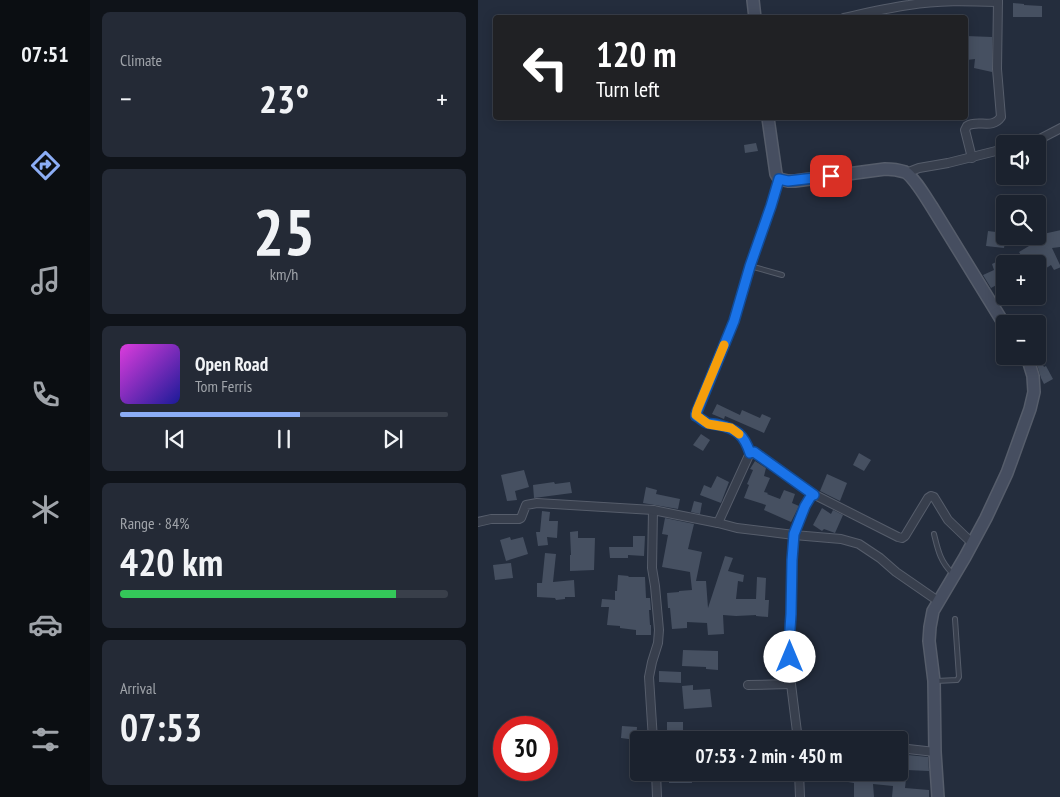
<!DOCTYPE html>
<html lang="en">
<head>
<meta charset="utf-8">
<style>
  :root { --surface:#1b222e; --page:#242a36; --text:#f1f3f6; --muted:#a0a4aa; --line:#393f4a; --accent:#8cadf5 }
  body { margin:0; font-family:"PT Sans Narrow",sans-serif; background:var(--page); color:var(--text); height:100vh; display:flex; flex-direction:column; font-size:19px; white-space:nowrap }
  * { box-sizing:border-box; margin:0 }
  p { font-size:16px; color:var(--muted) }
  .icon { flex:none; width:28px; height:28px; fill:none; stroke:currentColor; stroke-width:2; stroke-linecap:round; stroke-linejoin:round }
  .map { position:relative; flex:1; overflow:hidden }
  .details { display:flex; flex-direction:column; gap:12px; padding:12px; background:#0f1319; width:388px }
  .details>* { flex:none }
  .hud { position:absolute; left:15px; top:15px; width:475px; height:105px; border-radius:5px; box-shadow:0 2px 12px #0003,0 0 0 1px var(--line); background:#202124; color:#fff; overflow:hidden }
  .fabs { position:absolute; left:518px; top:135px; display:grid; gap:10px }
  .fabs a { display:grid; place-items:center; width:50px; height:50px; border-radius:5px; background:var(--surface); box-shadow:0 2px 12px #0003,0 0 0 1px var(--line); font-size:25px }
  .speed { position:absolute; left:15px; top:716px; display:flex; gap:10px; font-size:25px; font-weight:700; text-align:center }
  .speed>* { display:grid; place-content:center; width:65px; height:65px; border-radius:50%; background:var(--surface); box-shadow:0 2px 12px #0003,0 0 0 1px var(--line); line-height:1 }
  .speed .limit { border:8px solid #d22; background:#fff; color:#111 }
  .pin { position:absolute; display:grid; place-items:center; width:42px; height:42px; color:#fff; margin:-21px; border-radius:10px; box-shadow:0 2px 8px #0006 }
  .me { position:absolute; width:55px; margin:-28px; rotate:0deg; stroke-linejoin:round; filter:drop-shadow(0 0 4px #0008) }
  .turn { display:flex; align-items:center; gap:18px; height:105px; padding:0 20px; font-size:22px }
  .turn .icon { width:65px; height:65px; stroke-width:2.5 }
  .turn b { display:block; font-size:35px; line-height:42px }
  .big { font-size:38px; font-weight:800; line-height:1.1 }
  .details .tile { flex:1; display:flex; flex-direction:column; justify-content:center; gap:8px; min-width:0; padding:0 18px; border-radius:8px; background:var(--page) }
  .details .dial { align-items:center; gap:0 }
  .dial b { font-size:65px; line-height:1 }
  .song { display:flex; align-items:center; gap:15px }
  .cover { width:60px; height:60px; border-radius:8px; background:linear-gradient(135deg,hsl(300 70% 55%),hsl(240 70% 35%)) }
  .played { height:5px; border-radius:2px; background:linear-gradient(90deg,var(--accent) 55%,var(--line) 55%) }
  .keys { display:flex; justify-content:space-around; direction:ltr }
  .heat { display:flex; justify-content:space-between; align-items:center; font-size:28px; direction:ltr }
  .charge { height:8px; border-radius:4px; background:linear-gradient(90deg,#34c759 84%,var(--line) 0) }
  .trip { position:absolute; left:152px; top:731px; width:278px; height:50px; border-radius:5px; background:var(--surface); box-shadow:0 2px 12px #0003,0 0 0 1px var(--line); font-weight:800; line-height:50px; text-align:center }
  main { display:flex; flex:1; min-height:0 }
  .menu { display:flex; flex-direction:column; width:90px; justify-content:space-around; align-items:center; background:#0b0e12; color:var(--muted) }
  .menu .icon { width:35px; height:35px }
  .menu .on { color:var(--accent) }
  .menu b { font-size:22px; color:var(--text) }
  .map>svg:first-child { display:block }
  .building { fill:#465061 }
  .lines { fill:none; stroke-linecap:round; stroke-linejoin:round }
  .lane-casing { stroke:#565d6b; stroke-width:6 }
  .street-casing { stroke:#565d6b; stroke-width:10 }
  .secondary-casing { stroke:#565d6b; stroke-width:14 }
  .lane { stroke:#383f4d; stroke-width:4 }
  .street { stroke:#383f4d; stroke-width:8 }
  .secondary { stroke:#464e60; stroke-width:11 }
  .route-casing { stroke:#114b97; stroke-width:12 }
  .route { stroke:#1a73e8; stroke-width:9 }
  .slow { stroke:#f59e0b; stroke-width:9 }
</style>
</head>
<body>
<main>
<nav class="menu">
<b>07:51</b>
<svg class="icon on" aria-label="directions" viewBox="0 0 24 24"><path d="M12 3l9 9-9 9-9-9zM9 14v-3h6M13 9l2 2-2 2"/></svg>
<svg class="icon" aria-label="music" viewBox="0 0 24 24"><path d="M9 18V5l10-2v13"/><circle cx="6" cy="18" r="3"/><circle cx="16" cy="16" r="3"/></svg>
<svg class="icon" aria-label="phone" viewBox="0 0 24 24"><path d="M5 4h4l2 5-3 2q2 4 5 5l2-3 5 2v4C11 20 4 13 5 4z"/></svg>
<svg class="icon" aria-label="climate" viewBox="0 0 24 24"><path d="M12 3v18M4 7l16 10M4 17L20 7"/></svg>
<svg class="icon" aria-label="car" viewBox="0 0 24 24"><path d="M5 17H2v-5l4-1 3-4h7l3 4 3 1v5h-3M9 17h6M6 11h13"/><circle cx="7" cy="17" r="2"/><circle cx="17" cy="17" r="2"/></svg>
<svg class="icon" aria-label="filters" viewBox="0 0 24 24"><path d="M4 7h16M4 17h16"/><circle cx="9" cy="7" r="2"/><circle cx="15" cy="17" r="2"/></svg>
</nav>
<section class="details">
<div class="tile"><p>Climate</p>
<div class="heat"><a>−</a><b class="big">23°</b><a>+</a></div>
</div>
<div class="tile dial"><b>25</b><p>km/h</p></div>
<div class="tile">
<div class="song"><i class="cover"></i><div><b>Open Road</b><p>Tom Ferris</p></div></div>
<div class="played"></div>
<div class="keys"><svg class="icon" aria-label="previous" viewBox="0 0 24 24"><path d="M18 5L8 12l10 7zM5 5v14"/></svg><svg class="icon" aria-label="pause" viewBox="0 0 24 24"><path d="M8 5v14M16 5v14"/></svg><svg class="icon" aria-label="next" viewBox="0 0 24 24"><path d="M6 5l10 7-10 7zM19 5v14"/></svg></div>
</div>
<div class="tile"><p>Range · 84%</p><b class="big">420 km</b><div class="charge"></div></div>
<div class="tile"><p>Arrival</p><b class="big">07:53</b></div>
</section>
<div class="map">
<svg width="583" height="797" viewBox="0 0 583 797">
  <rect width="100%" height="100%" fill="#242d3d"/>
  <g class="building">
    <polygon points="535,3 546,4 546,5 564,6 564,17 535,17"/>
    <polygon points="488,36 514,37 514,72 496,68 497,59 489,60"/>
    <polygon points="278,143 280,151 267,153 266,145"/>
    <polygon points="583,230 583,247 574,248 583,267 576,270 573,265 559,274 559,264 548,264 541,252 566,237 565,234"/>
    <polygon points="510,231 526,233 526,236 528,236 526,248 508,246"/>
    <polygon points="526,258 526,281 513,288 505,275 516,270 514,264"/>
    <polygon points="562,359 566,367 568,366 575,379 566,384 563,378 558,361"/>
    <polygon points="239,404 262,415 264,410 282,418 284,414 293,418 286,433 247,416 246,419 234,414"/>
    <polygon points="223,434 232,440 225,451 215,445"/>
    <polygon points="381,453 393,460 386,471 375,465"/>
    <polygon points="277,461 288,468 286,476 292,478 286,492 290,493 289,494 302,499 306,490 317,494 314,503 321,506 313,522 286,510 288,505 266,498 271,485 269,484 275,470 272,469"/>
    <polygon points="46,470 51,487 37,491 39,500 29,501 23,475"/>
    <polygon points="349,474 369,483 362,501 342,491"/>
    <polygon points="239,476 251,482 243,503 222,495 226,485 233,488"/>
    <polygon points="76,482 77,484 92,482 94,493 56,498 55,485"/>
    <polygon points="168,487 179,490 178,494 202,499 200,509 165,503"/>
    <polygon points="216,501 224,503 222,514 213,512"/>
    <polygon points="344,508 353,514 355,510 365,515 357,533 346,529 344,531 335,525"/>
    <polygon points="64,511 72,512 71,521 80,521 79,538 69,537 70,545 60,546 58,532 62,532"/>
    <polygon points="187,518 216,524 210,549 224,552 218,581 228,581 230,608 247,556 255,558 250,571 266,575 265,582 260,581 258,599 278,599 279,577 288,578 287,600 291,600 290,617 278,616 278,615 258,616 245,615 246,634 230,635 229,623 209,622 209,628 194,629 192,608 190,608 189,593 201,592 201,591 214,590 212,572 184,567 190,535 184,534"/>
    <polygon points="100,531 100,538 117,538 116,570 92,571 92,555 93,555 92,532"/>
    <polygon points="155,536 167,536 166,556 150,555 150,558 132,558 131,547 155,547"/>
    <polygon points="32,537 33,540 45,537 50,554 28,561 22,540"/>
    <polygon points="67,553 78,554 75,582 96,580 97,597 87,597 87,599 78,600 77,598 59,597 59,583 64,583"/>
    <polygon points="33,563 35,578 17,580 15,565"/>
    <polygon points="140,575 151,576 150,577 167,577 168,598 172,598 173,610 171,610 172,625 173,625 173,635 158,635 158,630 142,628 142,626 129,625 131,607 123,607 124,599 137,600 137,591 139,591"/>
    <polygon points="205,650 240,651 240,670 228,669 228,667 204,666"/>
    <polygon points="181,671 203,672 203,683 181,682"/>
    <polygon points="215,685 215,690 232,689 234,707 206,709 204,686"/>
    <rect x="189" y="722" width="16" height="12"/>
    <polygon points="144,726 159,727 158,740 143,738"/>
    <polygon points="430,755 450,757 451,771 429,770 427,788 451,790 451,797 414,797 415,786 395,784 396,797 376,797 376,783 370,782 370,781 345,778 345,772 421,772 421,761 430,762"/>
    <polygon points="191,772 213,772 214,783 191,783"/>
  </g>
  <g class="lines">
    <g class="lane-casing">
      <g id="lane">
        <polyline points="272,266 304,275"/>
        <path d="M456,534c4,16 6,27 18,39"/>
        <polyline points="458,681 479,680 481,677 477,619"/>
      </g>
    </g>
    <g class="street-casing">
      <g id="street">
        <path d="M366,18c22,-5 43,-10 65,-13 29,-5 59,-4 89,-3"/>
        <polyline points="547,144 558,141 583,128"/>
        <path d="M494,158l-7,-28 2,-4c11,-7 25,4 34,-9l-4,-48 1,-69"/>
        <polyline points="428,173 441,168 470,163 526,149"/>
        <path d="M301,179l-8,28 -21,59 -16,55 -38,93v2c4,2 7,5 11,7 4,1 8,1 12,2 18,4 25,10 31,28l-32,70 19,5 57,7 -3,37v42l-2,30 2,40 7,56"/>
        <polyline points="272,453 276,452 337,495"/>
        <polyline points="175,510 174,568 177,586 181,630 180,643 174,662 171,677 175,740"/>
        <polyline points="0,522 13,519 41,519 43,518 48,505 59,503 175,510 240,523"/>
        <path d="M460,601l-42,-29 -16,-14 -21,-14 -18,-5 -47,-4c5,-14 9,-29 18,-40l5,1 81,41 4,1 3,-2 23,-38 3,-2 3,1 14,23 24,23"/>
        <polyline points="270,685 313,684"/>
        <polyline points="421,748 457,752"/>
        <polyline points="178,772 179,797"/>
        <polyline points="321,772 322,797"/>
      </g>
    </g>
    <g class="secondary-casing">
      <g id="secondary">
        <polyline points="275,0 277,18"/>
        <path d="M290,118l8,56 3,5 9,2h7l90,-12c7,0 14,1 20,3 9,5 21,26 27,35l72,117"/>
        <polyline points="460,797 457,752 456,681 451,641 452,627 455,611 487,557 508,518 529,473 552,409 556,392 555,376 551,363 547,356"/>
      </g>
    </g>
    <use href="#lane" class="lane"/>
    <use href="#street" class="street"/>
    <use href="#secondary" class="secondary"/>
  </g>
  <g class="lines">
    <g class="route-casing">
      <path id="route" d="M312,657l-1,-13 2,-30 1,-54 2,-26 11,-28 6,-10 3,-1 -60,-43 -4,1c-6,-18 -13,-24 -31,-28 -4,-1 -8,-1 -12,-2 -4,-2 -7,-5 -11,-7v-2l38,-93 16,-55 21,-60 8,-27 9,2 43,-5"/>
    </g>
    <use href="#route" class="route"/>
    <polyline class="slow" points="246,345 219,410 218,415 230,424 253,428 261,434"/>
  </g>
</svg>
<div class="fabs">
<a><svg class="icon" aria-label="sound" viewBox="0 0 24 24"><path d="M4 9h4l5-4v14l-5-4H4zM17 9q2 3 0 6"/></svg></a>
<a><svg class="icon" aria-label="search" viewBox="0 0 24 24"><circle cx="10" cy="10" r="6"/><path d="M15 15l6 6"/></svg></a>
<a>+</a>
<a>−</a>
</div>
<div class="speed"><div class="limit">30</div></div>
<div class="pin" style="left:353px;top:176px;background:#d93025"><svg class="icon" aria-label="arrive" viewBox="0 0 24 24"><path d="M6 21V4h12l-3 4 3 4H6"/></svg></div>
<svg class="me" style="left:312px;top:657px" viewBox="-20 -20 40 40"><circle r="19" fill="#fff"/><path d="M0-13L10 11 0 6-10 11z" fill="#1a73e8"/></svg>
<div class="trip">07:53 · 2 min · 450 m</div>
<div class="hud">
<div class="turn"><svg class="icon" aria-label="left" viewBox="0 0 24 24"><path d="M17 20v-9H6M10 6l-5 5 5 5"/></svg><div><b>120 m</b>Turn left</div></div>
</div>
</div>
</main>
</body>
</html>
